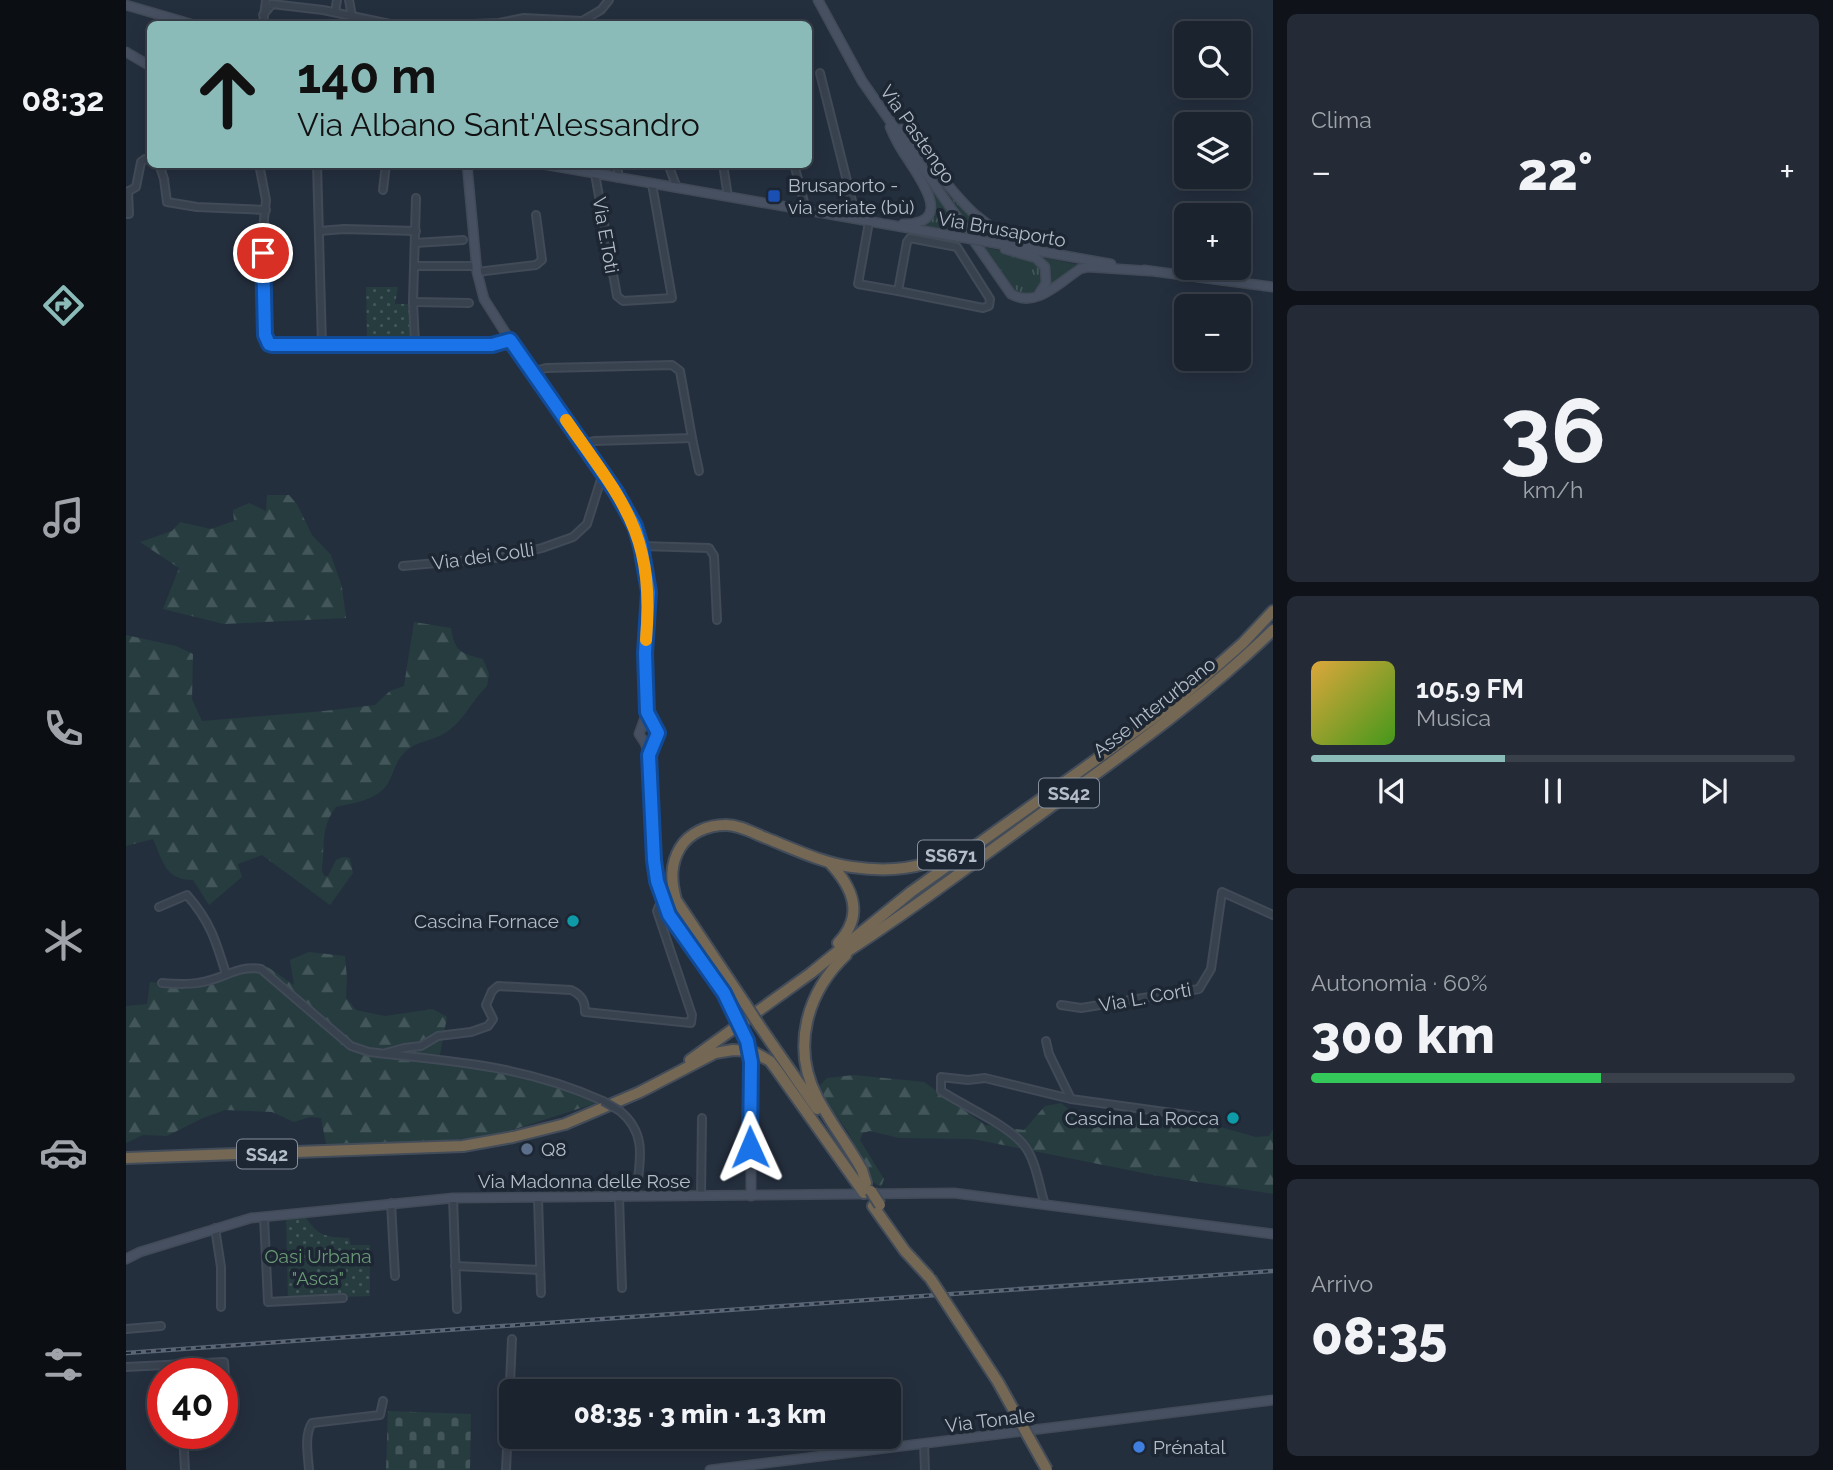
<!DOCTYPE html>
<html lang="it">
<head>
<meta charset="utf-8">
<style>
  :root { --surface:#1b232e; --page:#242b36; --text:#f1f3f6; --muted:#a0a4aa; --line:#39404a; --accent:#8bbbb9 }
  body { margin:0; font-family:Raleway,sans-serif; background:var(--page); color:var(--text); height:100vh; display:flex; flex-direction:column; font-size:26px; white-space:nowrap }
  * { box-sizing:border-box; margin:0 }
  p { font-size:23px; color:var(--muted) }
  .icon { flex:none; width:38px; height:38px; fill:none; stroke:currentColor; stroke-width:2; stroke-linecap:round; stroke-linejoin:round }
  .map { position:relative; flex:1; overflow:hidden }
  .drawer { display:flex; flex-direction:column; gap:14px; padding:14px; background:#0f1319; width:560px }
  .drawer>* { flex:none }
  .guide { position:absolute; left:21px; top:21px; width:665px; height:147px; border-radius:10px; box-shadow:0 4px 18px #0003,0 0 0 2px var(--line); background:#8bbbb9; color:#111; overflow:hidden }
  .fabs { position:absolute; left:1048px; top:21px; display:grid; gap:14px }
  .fabs a { display:grid; place-items:center; width:77px; height:77px; border-radius:10px; background:var(--surface); box-shadow:0 4px 18px #0003,0 0 0 2px var(--line); font-size:35px }
  .speed { position:absolute; left:21px; top:1358px; display:flex; gap:14px; font-size:35px; font-weight:700; text-align:center }
  .speed>* { display:grid; place-content:center; width:91px; height:91px; border-radius:50%; background:var(--surface); box-shadow:0 4px 18px #0003,0 0 0 2px var(--line); line-height:1 }
  .speed .limit { border:10px solid #d22; background:#fff; color:#111 }
  .pin { position:absolute; display:grid; place-items:center; width:60px; height:60px; color:#fff; margin:-30px; border:4px solid #fff; border-radius:50%; box-shadow:0 2px 7px #0007 }
  .me { position:absolute; width:77px; margin:-38px; rotate:359deg; stroke-linejoin:round; filter:drop-shadow(0 0 5px #0008) }
  .turn { display:flex; align-items:center; gap:24px; height:147px; padding:0 35px; font-size:32px }
  .turn .icon { width:91px; height:91px; stroke-width:2.5 }
  .turn b { display:block; font-size:49px; line-height:60px }
  .big { font-size:52px; font-weight:800; line-height:1.1 }
  .drawer .widget { flex:1; display:flex; flex-direction:column; justify-content:center; gap:10px; min-width:0; padding:0 24px; border-radius:10px; background:var(--page) }
  .drawer .dial { align-items:center; gap:0 }
  .dial b { font-size:91px; line-height:1 }
  .song { display:flex; align-items:center; gap:21px }
  .cover { width:84px; height:84px; border-radius:10px; background:linear-gradient(135deg,hsl(40 70% 55%),hsl(100 70% 35%)) }
  .played { height:7px; border-radius:4px; background:linear-gradient(90deg,var(--accent) 40%,var(--line) 40%) }
  .keys { display:flex; justify-content:space-around; direction:ltr }
  .heat { display:flex; justify-content:space-between; align-items:center; font-size:38px; direction:ltr }
  .charge { height:10px; border-radius:5px; background:linear-gradient(90deg,#34c759 60%,var(--line) 0) }
  .trip { position:absolute; left:373px; top:1379px; width:402px; height:70px; border-radius:10px; background:var(--surface); box-shadow:0 4px 18px #0003,0 0 0 2px var(--line); font-weight:800; line-height:70px; text-align:center }
  main { display:flex; flex:1; min-height:0 }
  .tab-bar { display:flex; flex-direction:column; width:126px; justify-content:space-around; align-items:center; background:#0b0e12; color:var(--muted) }
  .tab-bar .icon { width:49px; height:49px }
  .tab-bar .active { color:var(--accent) }
  .tab-bar b { font-size:32px; color:var(--text) }
  .map>svg:first-child { display:block }
  .grass { fill:url(#grass-tufts) }
  .forest { fill:url(#forest-firs) }
  .cemetery { fill:url(#cemetery-stones) }
  .park { fill:url(#park-dots) }
  .lines { fill:none; stroke-linecap:round; stroke-linejoin:round }
  .street-casing { stroke:#414a57; stroke-width:10 }
  .secondary-casing { stroke:#414a57; stroke-width:11 }
  .highway-casing { stroke:#434c59; stroke-width:14 }
  .street { stroke:#38414e; stroke-width:6 }
  .secondary { stroke:#465061; stroke-width:8 }
  .highway { stroke:#746855; stroke-width:10 }
  .rail-casing { stroke:#5a6575; stroke-width:4.5 }
  .rail { stroke:#1d2633; stroke-width:2; stroke-dasharray:5; stroke-linecap:butt }
  .street-bridge-casing { stroke:#414a57; stroke-width:10; stroke-linecap:butt }
  .secondary-bridge-casing { stroke:#414a57; stroke-width:11; stroke-linecap:butt }
  .highway-bridge-casing { stroke:#434c59; stroke-width:14; stroke-linecap:butt }
  .street-bridge { stroke:#38414e; stroke-width:6 }
  .secondary-bridge { stroke:#465061; stroke-width:8 }
  .highway-bridge { stroke:#746855; stroke-width:10 }
  .route-casing { stroke:#114b97; stroke-width:18 }
  .route { stroke:#1a73e8; stroke-width:12 }
  .slow { stroke:#f59e0b; stroke-width:12 }
  .transit-dot { fill:#1a4fb4; stroke:#1d2633; stroke-width:2.5 }
  .culture-dot { fill:#0f9aa8; stroke:#1d2633; stroke-width:2.5 }
  .service-dot { fill:#5c6f8a; stroke:#1d2633; stroke-width:2.5 }
  .shop-dot { fill:#3f7fe0; stroke:#1d2633; stroke-width:2.5 }
  .labels { text-anchor:middle; dominant-baseline:central; stroke-width:7; stroke-linejoin:round; paint-order:stroke }
  .shield { fill:#1d2633; stroke:#878f9c; stroke-width:2 }
  .shield-label { font-size:18px; font-weight:bold; fill:#b4bcc9 }
  .street-label { font-size:19px; fill:#b4bcc9; stroke:#1d2633 }
  .poi-label { font-size:19px; fill:#b4bcc9; stroke:#1d2633; text-anchor:start }
  .park-label { font-size:19px; fill:#6b9a76; stroke:#1d2633 }
</style>
</head>
<body>
<main>
<nav class="tab-bar">
<b>08:32</b>
<svg class="icon active" aria-label="directions" viewBox="0 0 24 24"><path d="M12 3l9 9-9 9-9-9zM9 14v-3h6M13 9l2 2-2 2"/></svg>
<svg class="icon" aria-label="music" viewBox="0 0 24 24"><path d="M9 18V5l10-2v13"/><circle cx="6" cy="18" r="3"/><circle cx="16" cy="16" r="3"/></svg>
<svg class="icon" aria-label="phone" viewBox="0 0 24 24"><path d="M5 4h4l2 5-3 2q2 4 5 5l2-3 5 2v4C11 20 4 13 5 4z"/></svg>
<svg class="icon" aria-label="climate" viewBox="0 0 24 24"><path d="M12 3v18M4 7l16 10M4 17L20 7"/></svg>
<svg class="icon" aria-label="car" viewBox="0 0 24 24"><path d="M5 17H2v-5l4-1 3-4h7l3 4 3 1v5h-3M9 17h6M6 11h13"/><circle cx="7" cy="17" r="2"/><circle cx="17" cy="17" r="2"/></svg>
<svg class="icon" aria-label="filters" viewBox="0 0 24 24"><path d="M4 7h16M4 17h16"/><circle cx="9" cy="7" r="2"/><circle cx="15" cy="17" r="2"/></svg>
</nav>
<div class="map">
<svg width="1147" height="1470" viewBox="0 0 1147 1470">
  <defs>
    <pattern id="grass-tufts" width="24" height="20" patternUnits="userSpaceOnUse" patternTransform="scale(1.75)"><rect width="24" height="20" fill="#263c3f"/><path d="M3 7l-1-3M5 7V3M7 7l1-3M15 17l-1-3M17 17v-4M19 17l1-3" fill="none" stroke="#435659"/></pattern>
    <pattern id="forest-firs" width="22" height="20" patternUnits="userSpaceOnUse" patternTransform="scale(1.75)"><rect width="22" height="20" fill="#263c3f"/><path d="M5 1l3.5 6h-7zM16 11l3.5 6h-7z" fill="#435659"/></pattern>
    <pattern id="cemetery-stones" width="16" height="16" patternUnits="userSpaceOnUse" patternTransform="scale(1.75)"><rect width="16" height="16" fill="#263c3f"/><path d="M2 7V4a2 2 0 0 1 4 0v3zM10 15v-3a2 2 0 0 1 4 0v3z" fill="#435659"/></pattern>
    <pattern id="park-dots" width="8" height="8" patternUnits="userSpaceOnUse" patternTransform="scale(1.75)"><rect width="8" height="8" fill="#263c3f"/><path d="M2 2h.1M6 6h.1" fill="none" stroke="#435659" stroke-width="1.8" stroke-linecap="round"/></pattern>
  </defs>
  <rect width="100%" height="100%" fill="#242f3e"/>
  <g class="grass">
    <polygon points="789,163 835,232 795,225 808,205 808,200"/>
    <polygon points="809,174 845,214 874,239 850,235"/>
    <path d="M859,247c14,5 67,9 58,36 -3,7 -11,10 -18,11l-11,-5z"/>
    <polygon points="919,258 954,265 922,287"/>
  </g>
  <g class="forest">
    <polygon points="141,495 163,495 171,504 186,535 205,555 216,587 220,618 98,624 37,609 53,568 14,542 46,531 54,522 85,529 108,521 107,510 123,503 140,511"/>
    <path d="M288,622l37,6c4,25 10,25 32,31l6,15 -2,12c-15,14 -22,33 -39,45 -13,10 -32,9 -44,22 -7,7 -9,15 -13,24 -9,23 -34,25 -55,30 -13,17 -12,31 -13,52 -1,7 -2,10 1,17h4l8,-16 7,-3 7,1 3,15 -23,32 -68,-50 -24,9 4,13 -33,28 -16,-25c-28,0 -30,-19 -40,-41l-27,7v-211l50,11 17,8 -1,45 10,22 122,-10 51,-6 15,-14 14,-5z"/>
    <polygon points="183,952 219,956 221,979 220,998 230,1010 259,1016 307,1009 321,1017 313,1060 409,1077 474,1102 383,1131 347,1138 289,1142 200,1144 195,1118 184,1117 168,1122 146,1112 99,1110 77,1118 41,1136 17,1135 0,1143 0,1006 21,1004 24,982 75,985 87,983 101,975 140,966 168,985 164,960"/>
    <polygon points="728,1075 798,1082 859,1125 898,1130 919,1106 935,1103 956,1120 1047,1121 1098,1128 1130,1137 1143,1136 1147,1129 1147,1194 1027,1175 847,1139 773,1138 744,1131 737,1133 734,1140 758,1179 755,1187 747,1182 722,1132 699,1100 694,1085 701,1078"/>
  </g>
  <polygon class="cemetery" points="262,1411 345,1414 344,1470 260,1470"/>
  <g class="park">
    <polygon points="240,287 272,287 269,304 284,304 286,340 241,339"/>
    <path d="M178,1215c14,21 20,22 45,23l2,7h19v51l-82,3 -2,-82z"/>
  </g>
  <g class="lines">
    <g class="street-casing">
      <g id="street">
        <polyline points="223,0 226,16"/>
        <polyline points="209,12 211,0"/>
        <polyline points="137,15 146,4 197,10 264,24"/>
        <polyline points="137,24 140,0"/>
        <polyline points="348,24 373,23 398,18 456,21 475,10 483,0"/>
        <polyline points="694,73 728,209 728,219"/>
        <polyline points="33,164 38,179 41,202 71,207 140,210"/>
        <polyline points="133,164 140,200 136,239 139,336 143,344 366,345 384,340"/>
        <polyline points="191,164 196,346"/>
        <polyline points="542,164 551,188"/>
        <polyline points="597,164 602,197"/>
        <polyline points="668,164 678,202 676,210"/>
        <polyline points="469,174 491,296 497,301 546,298 526,184"/>
        <polyline points="492,178 492,164"/>
        <polyline points="257,190 260,164"/>
        <polyline points="3,191 10,187 15,162 19,159 24,160"/>
        <polyline points="0,214 3,214 2,191"/>
        <polyline points="743,222 732,284 772,291"/>
        <polyline points="193,231 218,229 290,231"/>
        <polygon points="784,238 831,247 864,299 863,306 857,308 772,291 781,242"/>
        <polyline points="289,243 337,240"/>
        <polyline points="289,266 351,266"/>
        <polyline points="351,272 410,265 416,260 410,215"/>
        <polyline points="287,302 343,303"/>
        <polyline points="289,344 287,302 290,198"/>
        <polyline points="406,372 420,368 546,365 554,371 566,438 468,441 457,444"/>
        <polyline points="566,438 573,471"/>
        <polyline points="515,546 583,548 588,556 591,620"/>
        <polyline points="277,566 378,557 416,548 447,537 461,524 477,473"/>
        <path d="M33,907l28,-12c23,26 29,46 39,79"/>
        <path d="M36,983c15,1 31,2 45,-2 18,-4 34,-16 54,-12l90,77 18,6c86,10 154,13 234,49"/>
        <polyline points="935,1005 955,1008 1073,989 1085,969 1096,892 1147,915"/>
        <polyline points="920,1041 923,1054 945,1099"/>
        <path d="M260,1053l18,-5 17,-2 17,-10 33,-4 17,-6 5,-7 -7,-14 6,-14 6,-5 73,4c11,5 14,11 14,22l106,11 1,-8 -35,-104 5,-12"/>
        <path d="M494,1111c29,24 19,52 16,85"/>
        <polyline points="575,1196 576,1118"/>
        <polyline points="493,1197 496,1288"/>
        <polyline points="327,1198 331,1309"/>
        <polyline points="412,1198 415,1293"/>
        <polyline points="265,1203 269,1276"/>
        <path d="M919,1205c-6,-19 -9,-46 -22,-61 -17,-20 -59,-38 -82,-53v-14l27,3 17,-2 86,21 145,20"/>
        <polyline points="138,1217 142,1302 217,1298"/>
        <polyline points="89,1228 95,1267 95,1307"/>
        <polyline points="329,1266 414,1270"/>
        <polyline points="0,1329 35,1326"/>
        <polyline points="0,1367 98,1362 102,1419"/>
        <polyline points="57,1433 59,1470"/>
        <polyline points="798,1444 799,1470"/>
        <path d="M183,1470c-1,-15 -5,-35 3,-47l68,-8 3,-14"/>
        <polyline points="380,1470 386,1339"/>
      </g>
    </g>
    <g class="secondary-casing">
      <g id="secondary">
        <path d="M692,0l44,81 149,213c25,15 49,-12 69,-25l8,-2 61,4"/>
        <polyline points="0,5 65,24"/>
        <polyline points="0,52 24,66"/>
        <path d="M764,127c5,12 11,23 19,34 13,21 45,63 -6,63"/>
        <path d="M775,129c44,44 65,100 132,116"/>
        <polyline points="341,164 351,272 358,299 384,340 490,492 502,512 515,546 523,592 519,653 521,712 513,734 519,743 523,755 528,860 536,899 543,915 598,993 609,1016"/>
        <polyline points="416,164 833,237"/>
        <polyline points="857,241 985,264"/>
        <polyline points="879,249 910,258 919,267 920,283 913,294"/>
        <polyline points="1018,270 1147,287"/>
        <polyline points="516,727 525,724 532,731 529,741 519,743"/>
        <polyline points="625,1062 625,1196"/>
        <polyline points="0,1259 14,1252 125,1218 327,1198 828,1193 1147,1234"/>
        <polyline points="584,1470 1147,1400"/>
      </g>
    </g>
    <g class="highway-casing">
      <g id="highway">
        <path d="M704,863c23,25 35,52 8,80"/>
        <path d="M720,955c-39,37 -55,92 -29,142 13,25 31,48 45,73l4,13"/>
        <path d="M711,958c69,-44 135,-94 201,-142 81,-59 163,-116 235,-186"/>
        <path d="M620,1005l-70,-105c-5,-19 -6,-35 4,-52 9,-15 27,-23 46,-23 14,0 27,8 40,13 28,11 56,25 86,29 40,6 67,1 105,-14"/>
        <polyline points="633,1025 691,1109"/>
        <polyline points="564,1060 685,973 785,892 1049,703 1117,643 1147,611"/>
        <polyline points="0,1158 337,1146 387,1137 439,1124 514,1092 589,1053 607,1050 626,1051 644,1061 650,1069 738,1193"/>
        <polyline points="747,1206 779,1251 802,1276"/>
      </g>
    </g>
    <use href="#street" class="street"/>
    <use href="#secondary" class="secondary"/>
    <use href="#highway" class="highway"/>
    <g class="rail-casing">
      <polyline id="rail" points="0,1353 1147,1271"/>
    </g>
    <use href="#rail" class="rail"/>
    <g class="street-bridge-casing">
      <polyline id="street-bridge" points="477,1101 494,1111"/>
    </g>
    <g class="secondary-bridge-casing">
      <g id="secondary-bridge">
        <polyline points="833,237 857,241"/>
        <polyline points="609,1016 617,1032"/>
        <polyline points="621,1041 625,1062"/>
      </g>
    </g>
    <g class="highway-bridge-casing">
      <g id="highway-bridge">
        <polyline points="620,1005 633,1025"/>
        <polyline points="745,1191 754,1205"/>
        <polyline points="804,1278 872,1382 921,1470"/>
      </g>
    </g>
    <use href="#street-bridge" class="street-bridge"/>
    <use href="#secondary-bridge" class="secondary-bridge"/>
    <use href="#highway-bridge" class="highway-bridge"/>
  </g>
  <g class="lines">
    <g class="route-casing">
      <polyline id="route" points="137,253 139,335 143,344 146,345 366,345 384,340 490,492 509,526 515,546 523,592 519,653 521,712 532,733 523,755 528,860 531,881 543,915 598,993 621,1041 625,1062 624,1147"/>
    </g>
    <use href="#route" class="route"/>
    <path class="slow" d="M440,420c57,82 89,113 80,220"/>
  </g>
  <rect class="transit-dot" x="641" y="189" width="14" height="14" rx="3.5"/>
  <g class="culture-dot">
    <circle cx="447" cy="921" r="7"/>
    <circle cx="1107" cy="1118" r="7"/>
  </g>
  <circle class="service-dot" cx="401" cy="1149" r="7"/>
  <circle class="shop-dot" cx="1013" cy="1447" r="7"/>
  <g class="labels">
    <g class="shield">
      <rect x="913" y="778.5" width="60" height="29" rx="5"/>
      <rect x="792" y="840.5" width="66" height="29" rx="5"/>
      <rect x="111" y="1139.5" width="60" height="29" rx="5"/>
    </g>
    <g class="shield-label">
      <text x="943" y="793">SS42</text>
      <text x="825" y="855">SS671</text>
      <text x="141" y="1154">SS42</text>
    </g>
    <g class="street-label">
      <text transform="translate(792 134) rotate(55)">Via Pastengo</text>
      <text transform="translate(876 229) rotate(10)">Via Brusaporto</text>
      <text transform="translate(480 235) rotate(80)">Via E.Toti</text>
      <text transform="translate(357 556) rotate(-8)">Via dei Colli</text>
      <text transform="translate(1028 707) rotate(-38)">Asse Interurbano</text>
      <text transform="translate(1019 997) rotate(-10)">Via L. Corti</text>
      <text x="458" y="1181">Via Madonna delle Rose</text>
      <text transform="translate(864 1420) rotate(-7)">Via Tonale</text>
    </g>
    <g class="poi-label">
      <text x="662" y="185">Brusaporto -<tspan x="662" dy="22">via seriate (bù)</tspan></text>
      <text x="433" y="921" text-anchor="end">Cascina Fornace</text>
      <text x="1093" y="1118" text-anchor="end">Cascina La Rocca</text>
      <text x="415" y="1149">Q8</text>
      <text x="1027" y="1447">Prénatal</text>
    </g>
    <g class="park-label">
      <text x="192" y="1256">Oasi Urbana<tspan x="192" dy="22">"Asca"</tspan></text>
    </g>
  </g>
</svg>
<div class="fabs">
<a><svg class="icon" aria-label="search" viewBox="0 0 24 24"><circle cx="10" cy="10" r="6"/><path d="M15 15l6 6"/></svg></a>
<a><svg class="icon" aria-label="layers" viewBox="0 0 24 24"><path d="M12 4l9 5-9 5-9-5zM3 14l9 5 9-5"/></svg></a>
<a>+</a>
<a>−</a>
</div>
<div class="speed"><div class="limit">40</div></div>
<div class="pin" style="left:137px;top:253px;background:#d93025"><svg class="icon" aria-label="arrive" viewBox="0 0 24 24"><path d="M6 21V4h12l-3 4 3 4H6"/></svg></div>
<svg class="me" style="left:624px;top:1147px" viewBox="-20 -20 40 40"><path d="M0-17L14 15 0 8-14 15z" fill="#1a73e8" stroke="#fff" stroke-width="4"/></svg>
<div class="trip">08:35 · 3 min · 1.3 km</div>
<div class="guide">
<div class="turn"><svg class="icon" aria-label="ahead" viewBox="0 0 24 24"><path d="M12 20V5M6 11l6-6 6 6"/></svg><div><b>140 m</b>Via Albano Sant'Alessandro</div></div>
</div>
</div>
<section class="drawer">
<div class="widget"><p>Clima</p>
<div class="heat"><a>−</a><b class="big">22°</b><a>+</a></div>
</div>
<div class="widget dial"><b>36</b><p>km/h</p></div>
<div class="widget">
<div class="song"><i class="cover"></i><div><b>105.9 FM</b><p>Musica</p></div></div>
<div class="played"></div>
<div class="keys"><svg class="icon" aria-label="previous" viewBox="0 0 24 24"><path d="M18 5L8 12l10 7zM5 5v14"/></svg><svg class="icon" aria-label="pause" viewBox="0 0 24 24"><path d="M8 5v14M16 5v14"/></svg><svg class="icon" aria-label="next" viewBox="0 0 24 24"><path d="M6 5l10 7-10 7zM19 5v14"/></svg></div>
</div>
<div class="widget"><p>Autonomia · 60%</p><b class="big">300 km</b><div class="charge"></div></div>
<div class="widget"><p>Arrivo</p><b class="big">08:35</b></div>
</section>
</main>
</body>
</html>
